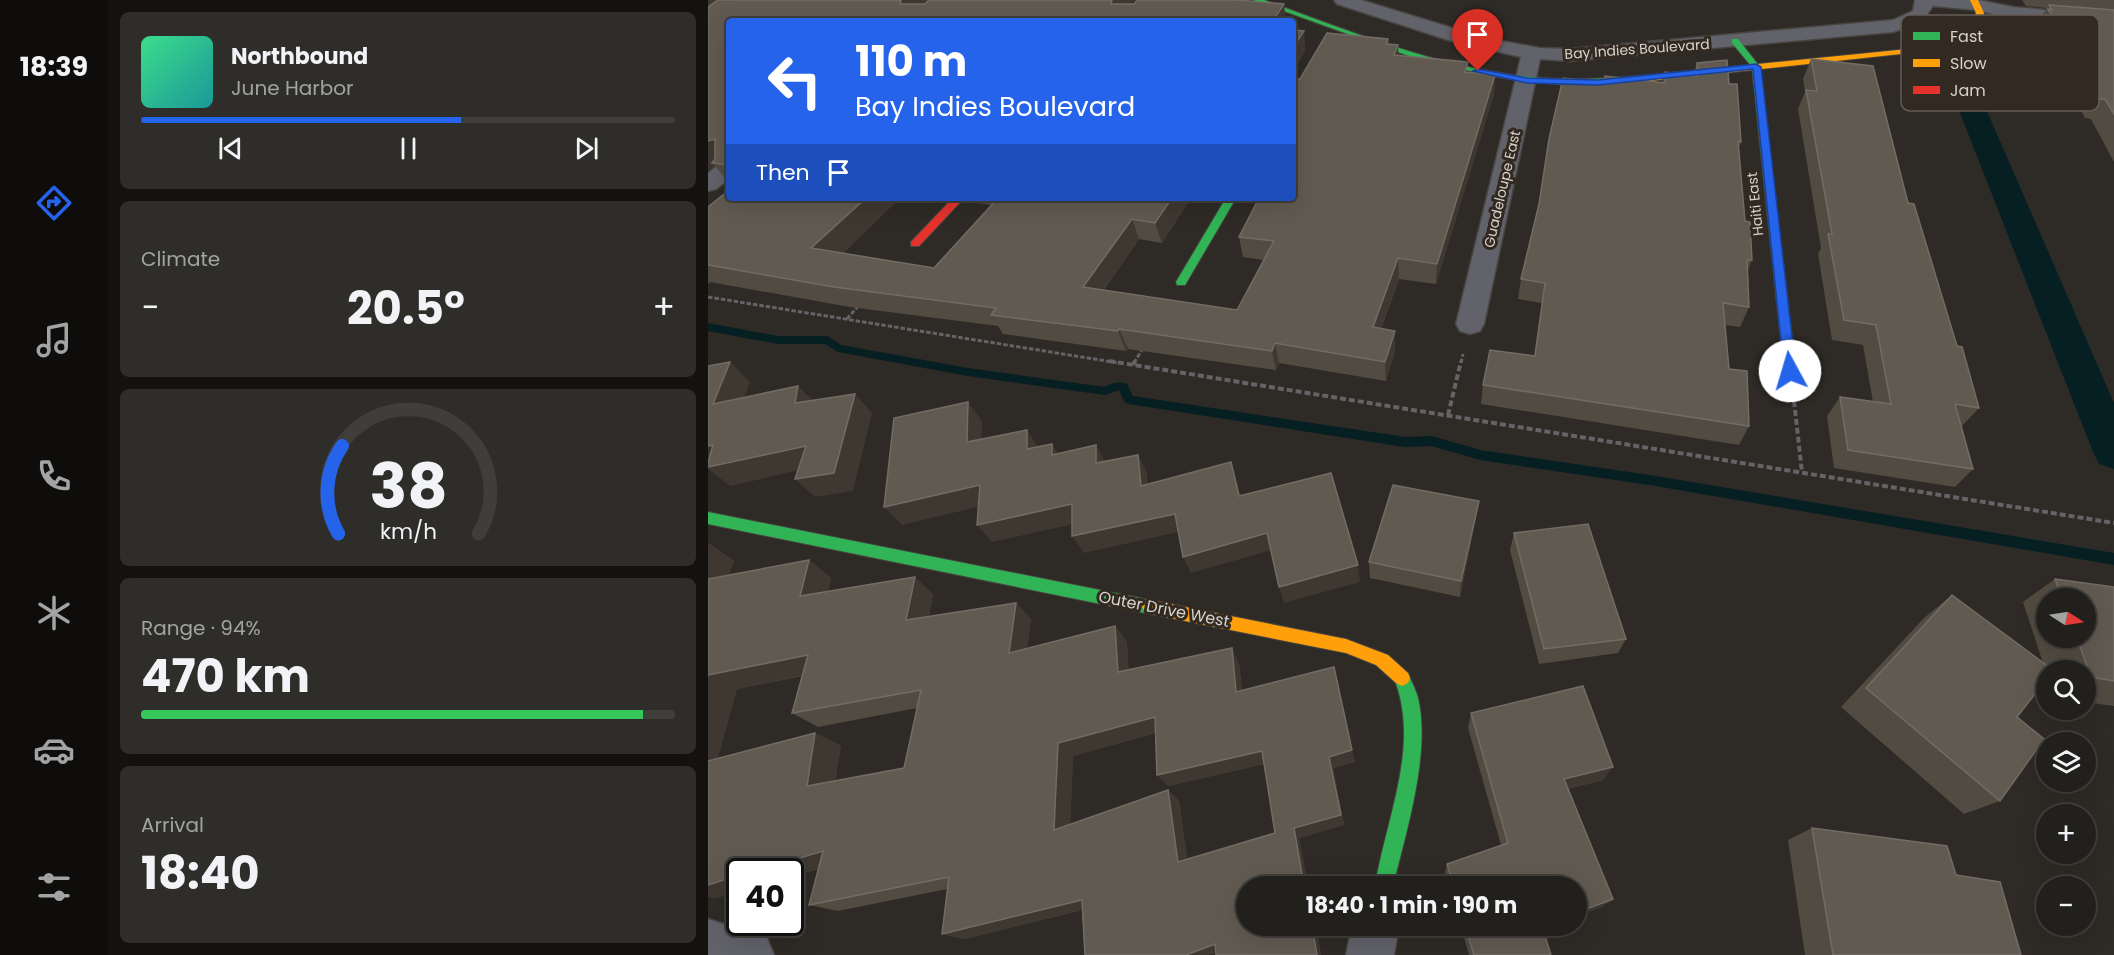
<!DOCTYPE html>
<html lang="en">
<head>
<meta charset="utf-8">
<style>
  :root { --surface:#22201c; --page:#2e2d29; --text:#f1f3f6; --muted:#a2a3a3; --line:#3f3e3b; --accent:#2563eb }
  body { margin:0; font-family:Poppins,sans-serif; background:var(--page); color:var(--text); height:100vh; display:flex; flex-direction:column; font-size:22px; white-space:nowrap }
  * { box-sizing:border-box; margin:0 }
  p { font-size:20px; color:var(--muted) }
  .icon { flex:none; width:33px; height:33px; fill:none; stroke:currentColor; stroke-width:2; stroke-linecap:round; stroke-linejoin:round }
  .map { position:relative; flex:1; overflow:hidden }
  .panel { display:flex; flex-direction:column; gap:12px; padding:12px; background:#13120f; width:600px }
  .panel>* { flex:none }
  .banner { position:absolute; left:18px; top:18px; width:570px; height:183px; border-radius:6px; box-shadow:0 6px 24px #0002,0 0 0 2px var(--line); background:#2563eb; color:#fff; overflow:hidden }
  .needle { width:39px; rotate:102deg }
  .tools { position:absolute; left:1328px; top:588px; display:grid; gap:12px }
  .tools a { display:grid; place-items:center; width:60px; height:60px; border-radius:50%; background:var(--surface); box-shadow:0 6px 24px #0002,0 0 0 2px var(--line); font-size:30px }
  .speed { position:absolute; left:18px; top:858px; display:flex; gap:12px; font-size:30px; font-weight:700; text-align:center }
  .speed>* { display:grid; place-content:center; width:78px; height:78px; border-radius:50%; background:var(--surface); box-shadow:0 6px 24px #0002,0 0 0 2px var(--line); line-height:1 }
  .speed .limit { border:3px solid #111; border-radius:9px; background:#fff; color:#111 }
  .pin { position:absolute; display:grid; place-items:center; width:51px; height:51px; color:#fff; margin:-62px -26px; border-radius:50% 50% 50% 0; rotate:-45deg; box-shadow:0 0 6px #0007 }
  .pin .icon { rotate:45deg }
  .me { position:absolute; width:66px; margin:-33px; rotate:354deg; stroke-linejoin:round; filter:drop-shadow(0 0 4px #0008) }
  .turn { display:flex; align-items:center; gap:21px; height:126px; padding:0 30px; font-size:27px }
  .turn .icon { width:78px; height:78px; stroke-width:2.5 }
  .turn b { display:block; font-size:42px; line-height:51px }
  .then { display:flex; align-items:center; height:57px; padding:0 30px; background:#0003; gap:12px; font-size:22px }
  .big { font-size:45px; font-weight:700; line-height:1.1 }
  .panel .card { flex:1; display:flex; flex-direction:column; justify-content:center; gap:9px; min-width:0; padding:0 21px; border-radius:9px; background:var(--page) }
  .panel .dial { align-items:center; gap:0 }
  .dial svg { height:156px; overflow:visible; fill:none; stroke:var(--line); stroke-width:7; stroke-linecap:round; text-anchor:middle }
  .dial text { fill:var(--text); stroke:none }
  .song { display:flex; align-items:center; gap:18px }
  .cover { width:72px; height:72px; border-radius:9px; background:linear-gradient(135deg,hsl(150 70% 55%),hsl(180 70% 35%)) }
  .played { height:6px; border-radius:3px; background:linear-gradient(90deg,var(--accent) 60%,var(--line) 60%) }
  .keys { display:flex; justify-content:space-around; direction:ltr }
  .heat { display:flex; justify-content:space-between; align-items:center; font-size:33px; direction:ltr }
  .charge { height:9px; border-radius:4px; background:linear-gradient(90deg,#34c759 94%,var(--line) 0) }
  .trip { position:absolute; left:528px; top:876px; width:351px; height:60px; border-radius:30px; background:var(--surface); box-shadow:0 6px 24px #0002,0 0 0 2px var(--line); font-weight:700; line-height:60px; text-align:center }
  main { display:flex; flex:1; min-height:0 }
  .tab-bar { display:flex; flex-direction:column; width:108px; justify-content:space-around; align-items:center; background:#0e0d0b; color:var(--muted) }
  .tab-bar .icon { width:42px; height:42px }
  .tab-bar .active { color:var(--accent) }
  .tab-bar b { font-size:27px; color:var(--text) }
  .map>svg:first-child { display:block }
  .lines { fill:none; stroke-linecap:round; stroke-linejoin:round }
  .stream { fill:#051f23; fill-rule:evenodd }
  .canal { fill:#051f23; fill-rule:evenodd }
  .street-casing { stroke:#484541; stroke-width:3 }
  .fast-casing { stroke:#484541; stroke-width:2 }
  .slow-casing { stroke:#484541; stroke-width:2 }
  .jam-casing { stroke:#484541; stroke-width:2 }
  .path-far1 { stroke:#646366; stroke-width:3; stroke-dasharray:4.5 2; stroke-linecap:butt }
  .path { stroke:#646366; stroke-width:4; stroke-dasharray:6 3; stroke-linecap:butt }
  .street { fill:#61626a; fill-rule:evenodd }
  .fast { fill:#30b455; fill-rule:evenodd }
  .slow { fill:#ff9f0a; fill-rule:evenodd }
  .jam { fill:#e5322d; fill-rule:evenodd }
  .wall { fill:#524b42; fill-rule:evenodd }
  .shaded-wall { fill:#3e3830 }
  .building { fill:#605a51; stroke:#736c65; stroke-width:1.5; fill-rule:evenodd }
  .route { fill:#2563eb; stroke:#184099; stroke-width:1.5 }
  .labels { text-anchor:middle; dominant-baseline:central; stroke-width:6; stroke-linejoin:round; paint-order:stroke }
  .far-street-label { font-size:14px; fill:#d7d2cd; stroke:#322a21 }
  .street-label { font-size:16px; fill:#d7d2cd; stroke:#322a21 }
  .key { fill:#322a21; stroke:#645c55; stroke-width:1.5 }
  .key-label { font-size:16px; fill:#d7d2cd }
</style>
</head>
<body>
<main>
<nav class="tab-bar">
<b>18:39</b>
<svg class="icon active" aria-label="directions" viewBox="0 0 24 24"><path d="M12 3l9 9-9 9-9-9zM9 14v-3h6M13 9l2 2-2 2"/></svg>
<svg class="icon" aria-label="music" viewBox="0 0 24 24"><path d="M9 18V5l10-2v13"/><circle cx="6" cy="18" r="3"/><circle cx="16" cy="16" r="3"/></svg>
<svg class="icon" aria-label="phone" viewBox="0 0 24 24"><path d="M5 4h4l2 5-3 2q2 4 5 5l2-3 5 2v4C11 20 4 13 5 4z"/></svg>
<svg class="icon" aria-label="climate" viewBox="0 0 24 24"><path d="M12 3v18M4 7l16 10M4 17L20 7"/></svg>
<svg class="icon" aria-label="car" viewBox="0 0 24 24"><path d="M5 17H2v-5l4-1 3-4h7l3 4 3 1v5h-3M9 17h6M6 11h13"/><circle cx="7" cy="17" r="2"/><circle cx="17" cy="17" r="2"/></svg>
<svg class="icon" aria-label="filters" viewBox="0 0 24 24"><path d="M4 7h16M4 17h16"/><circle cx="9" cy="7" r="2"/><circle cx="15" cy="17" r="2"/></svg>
</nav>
<section class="panel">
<div class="card">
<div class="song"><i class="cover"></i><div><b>Northbound</b><p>June Harbor</p></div></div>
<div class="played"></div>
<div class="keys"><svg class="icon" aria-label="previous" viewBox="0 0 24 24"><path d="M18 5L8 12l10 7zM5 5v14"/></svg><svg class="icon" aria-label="pause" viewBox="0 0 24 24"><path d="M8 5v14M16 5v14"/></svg><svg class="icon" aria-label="next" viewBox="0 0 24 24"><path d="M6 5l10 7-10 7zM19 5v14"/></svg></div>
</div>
<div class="card"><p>Climate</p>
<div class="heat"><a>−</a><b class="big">20.5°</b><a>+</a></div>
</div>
<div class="card dial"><svg viewBox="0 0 100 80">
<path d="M14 69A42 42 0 1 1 86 69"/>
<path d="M14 69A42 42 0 0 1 16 24" stroke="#2563eb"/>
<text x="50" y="56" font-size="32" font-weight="700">38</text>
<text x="50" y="72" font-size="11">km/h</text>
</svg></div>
<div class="card"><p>Range · 94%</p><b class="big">470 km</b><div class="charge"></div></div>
<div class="card"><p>Arrival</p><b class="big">18:40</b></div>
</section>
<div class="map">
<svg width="1406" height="955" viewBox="0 0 1406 955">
  <rect width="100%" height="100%" fill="#2e2a25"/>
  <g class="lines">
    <path class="stream" d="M0,323l70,13h49l14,9 127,23 136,19c9,-4 14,-6 23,-3l6,12 272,41 27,-1 48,14 176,26 458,77v12l-458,-79 -176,-26 -48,-14 -27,1 -276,-43 -4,-1 -6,-13 -14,5 -137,-19 -130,-24 -13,-8h-47l-70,-13z"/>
    <polygon class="canal" points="1251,69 1260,71 1264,77 1406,403 1406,469 1391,464 1385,452 1238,77 1242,71"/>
    <g class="street-casing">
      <g id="street">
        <polygon points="626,0 653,0 777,38 832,48 861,49 1185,20 1205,11 1207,0 1271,0 1305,7 1406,16 1406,28 1305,19 1269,10 1225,6 1213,23 1185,32 861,61 832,59 776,324 772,331 762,334 752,331 748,324 813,57 740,40 629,4"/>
        <polygon points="21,161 21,179 8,189 0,191 0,173 13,163"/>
        <polygon points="0,919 59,938 66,955 0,955"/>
        <polygon points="644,926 691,926 686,955 638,955"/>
      </g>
    </g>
    <g class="fast-casing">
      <g id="fast">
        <path d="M545,0h11c86,31 174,68 267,77 39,4 78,2 118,-2l4,3 -4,3 -78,4 -40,-3 -40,-6 -82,-20z"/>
        <polygon points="1024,39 1030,39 1052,67 1088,371 1082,375 1076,371 1044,67 1024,43"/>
        <polygon points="518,198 528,198 477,285 469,285 468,282"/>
        <polygon points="0,512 442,600 447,602 450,607 447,612 442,614 0,524"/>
        <path d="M694,670l6,3c3,8 8,17 10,25 13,55 -12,134 -25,188h-18c11,-68 46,-140 19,-208l2,-5z"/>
      </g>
    </g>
    <g class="slow-casing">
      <g id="slow">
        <path d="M1262,0h8l6,13c-6,24 -24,32 -46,37l-289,31 -4,-3 4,-3 289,-29c19,-5 33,-13 38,-33z"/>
        <polygon points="442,600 638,639 680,655 700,673 702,678 700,683 694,686 688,683 668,665 638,653 442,614 437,612 434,607 437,602"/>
      </g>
    </g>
    <g class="jam-casing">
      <polygon id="jam" points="245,198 256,198 211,246 203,246 203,242"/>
    </g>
    <g class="path-far1">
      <polyline points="0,297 411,363"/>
      <polyline points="139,319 152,304"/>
      <polyline points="426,363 435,348"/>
      <polyline points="753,363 755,354"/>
    </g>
    <g class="path">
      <polyline points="401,361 1406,523"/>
      <polyline points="425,365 427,361"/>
      <polyline points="1086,401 1094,472"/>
      <polyline points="740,415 753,361"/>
    </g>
    <use href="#street" class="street"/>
    <use href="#fast" class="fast"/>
    <use href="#slow" class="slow"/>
    <use href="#jam" class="jam"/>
  </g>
  <g class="wall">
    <polygon points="0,0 426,0 422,4 21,21 21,183 6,165 0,170"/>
    <polygon points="1314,0 1406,0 1406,162 1383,119 1377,118 1328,28 1330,25 1329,23 1339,8 1318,6"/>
    <polygon points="680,39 681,44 690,45 690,55 760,72 787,75 786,94 728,284 691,279 673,329 687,351 678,381 571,363 568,370 420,349 418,351 295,334 290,326 142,307 2,282 0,284 0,207 21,198 192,198 135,253 226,268 284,205 263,202 261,198 483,198 454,243 431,239 396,290 529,310 556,260 535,257 531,237 585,198 592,79"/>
    <polygon points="1103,59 1200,203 1271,408 1253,427 1265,469 1247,487 1126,468 1119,416 1132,397 1165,402 1155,345 1124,340 1110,254 1113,248 1090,109 1097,92 1095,79"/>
    <polygon points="989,63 1021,84 1033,142 1030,150 1037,221 1044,260 1040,270 1041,307 1032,327 1017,325 1021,369 1041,426 1031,445 773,404 775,385 826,356 834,303 810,299 813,279 896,83 897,76 954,82 957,72 985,75"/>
    <polygon points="193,198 218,198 215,201"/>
    <polygon points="768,518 752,597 662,578 661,562"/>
    <polygon points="806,533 918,639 910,653 831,664 802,550"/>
    <path d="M0,543l26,18 -6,14 81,-15 22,18 -3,13 105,3 -4,22 87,-13 15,16 -4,29 88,-22 12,16 1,28 111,-7 3,28 113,71 -22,6 11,57 -45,13 9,48h-62l70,40 5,29h-105v-3l-9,3h-122l-3,-45 -117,29 -23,-5 5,-45 -109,22 -29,-6 9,-36 -28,8v-5l-73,26 -9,-1zM94,676l-10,37 26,14 99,-19 -13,60 -69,13 6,-36 -124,13 20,-69zM447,733l13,53 96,-22 11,69 -88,26 -8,-58 -11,-11 -98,34 3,-68z"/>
    <path d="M1347,579l59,8v119l-29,-4v-32h-39l-29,47 -17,84 -36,13 -123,-107 83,-89 28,-23 91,68 -20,-61zM1338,598h16l23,40h-39z"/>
    <polygon points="763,713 905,767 895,780 860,789 905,899 894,907 868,916 868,886 741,886 737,873 739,864 793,845 760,728"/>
    <polygon points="1104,828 1248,875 1313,955 1097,955 1080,840"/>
    <polygon points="753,926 842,926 834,928 843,955 761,955"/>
  </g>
  <g class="shaded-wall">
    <polygon points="0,0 21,0 0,12"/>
    <polygon points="193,0 225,0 201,21 192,4"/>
    <polygon points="404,0 426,0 408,19 403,4"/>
    <polygon points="576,4 578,21 565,21"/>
    <polygon points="596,31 598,50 585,72 585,48"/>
    <polygon points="690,45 691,64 686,55"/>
    <polygon points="787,75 786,94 728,284 729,264"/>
    <polygon points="7,139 9,163 4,163 6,165 0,170 0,141"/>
    <polygon points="158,198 192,198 119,268 103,248"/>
    <polygon points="464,198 483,198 454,243 447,223"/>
    <polygon points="424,219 431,239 384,307 375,287"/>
    <polygon points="690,258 691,279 666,347 665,327"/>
    <polygon points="411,329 420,349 418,351 410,331"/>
    <polygon points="687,331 687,351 678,381 677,362"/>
    <polygon points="567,343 571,363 568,370 564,351"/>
    <polygon points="22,362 42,382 26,423 5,404"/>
    <polygon points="90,386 109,405 87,403"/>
    <polygon points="147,394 164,413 145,491 107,497 87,479"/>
    <polygon points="260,402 274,421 273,461 259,442"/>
    <polygon points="319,430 331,449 319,449"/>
    <polygon points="344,444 355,462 344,455"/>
    <polygon points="5,445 98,446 117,464 22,486 0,469 0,446"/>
    <polygon points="388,445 398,464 388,463"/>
    <polygon points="430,455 439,473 442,504 433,486"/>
    <polygon points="523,462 529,481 537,514 531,496"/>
    <polygon points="272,485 286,503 194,525 176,507"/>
    <polygon points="771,501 768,518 752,597 753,581"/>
    <polygon points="364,504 375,522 284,542 269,525"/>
    <polygon points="467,514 475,531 376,553 364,536"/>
    <polygon points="559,533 564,550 483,573 475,557"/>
    <polygon points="0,543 26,561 11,599 0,592"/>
    <polygon points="101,560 123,578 115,613 92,596"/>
    <polygon points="650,565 652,582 576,603 571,587"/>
    <polygon points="207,577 225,594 217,636 198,620"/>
    <polygon points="308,603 323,619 317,668 301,653"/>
    <polygon points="407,626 419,642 422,686 410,672"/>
    <polygon points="524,648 531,663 535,706 528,692"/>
    <polygon points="100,655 124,669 29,689 4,780 0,778 0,675"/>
    <polygon points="447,717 457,730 365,756 362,839 346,830 350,743"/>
    <polygon points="107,733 133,745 125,797 99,786"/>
    <polygon points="644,750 647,762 625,768 636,825 591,838 600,886 596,886 586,828 621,757"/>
    <polygon points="554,751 560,763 460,786 449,775"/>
    <polygon points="905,767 895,780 848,792 856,779"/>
    <polygon points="460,790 471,801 481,870 470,862"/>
    <polygon points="115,851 142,859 82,877 82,872 45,872"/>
    <polygon points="32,875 32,892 9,898 0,897 0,885"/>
    <polygon points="905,899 894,907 868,916 868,913"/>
    <polygon points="374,900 389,906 257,939 234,934"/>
    <polygon points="604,926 608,926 613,955 609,955"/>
    <polygon points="507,944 516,948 499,955 478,955"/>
  </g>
  <g class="building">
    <polygon points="10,0 193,0 192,4 217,4 221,0 404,0 403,4 426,4 429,0 529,0 576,4 565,21 21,21 21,165 4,163 7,159 7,139 0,141 0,7"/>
    <polygon points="1341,5 1406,10 1406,114 1397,99 1392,99 1340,9 1344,10"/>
    <polygon points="585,30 596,31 585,48"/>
    <polygon points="619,33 680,39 678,44 690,45 686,55 760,62 757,72 787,75 729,264 690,258 665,327 687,331 677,362 567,343 564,351 411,329 410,331 283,315 288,308 126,287 0,265 0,207 21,190 21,198 158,198 103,248 226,268 290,198 464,198 447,223 424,219 375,287 529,310 566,241 531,237 551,198 585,198 585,80 592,79"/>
    <polygon points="1103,59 1165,66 1200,203 1206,204 1249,346 1254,347 1271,408 1247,404 1265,469 1140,450 1132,397 1183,404 1168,325 1136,320 1120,234 1124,234 1098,90 1109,91"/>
    <polygon points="1019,60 1021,84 1029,84 1033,142 1030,141 1037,221 1042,222 1044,260 1039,260 1041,307 1015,303 1021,369 1039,371 1041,426 775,385 782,350 827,356 837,283 813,279 831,204 841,139 855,78 896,83 897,76 957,83 957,72 989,76 989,63"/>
    <polygon points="22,362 5,404 90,386 87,403 147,394 126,473 87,479 98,446 0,467 0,463 5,445 0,446 0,366"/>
    <polygon points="260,402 259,442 319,430 319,449 344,444 344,455 388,445 388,463 430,455 433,486 523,462 531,496 623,473 650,565 571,587 559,533 475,557 467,514 364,536 364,504 269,525 272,485 176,507 186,418"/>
    <polygon points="685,485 771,501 753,581 661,562"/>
    <polygon points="880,524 918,639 836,649 806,533"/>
    <path d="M101,560l-9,36 115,-19 -9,43 110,-17 -7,50 106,-27 3,46 114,-24 4,44 98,-25 18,83 -23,7 12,58 -47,13 10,58h-58v40h66l5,29h-101l-1,-11 -29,11h-101l-3,-55 -140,34 7,-57 -140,28 14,-54 -70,21h-13v3l-32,10v-124l107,-28 -8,53 97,-18 17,-78 -129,23 16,-58 -100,20v2v-98zM447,717l2,58 105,-24 13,82 -97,29 -10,-72 -114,40 4,-87z"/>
    <polygon points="1347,579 1406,587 1406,681 1383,677 1369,638 1377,638 1377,598 1354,598"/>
    <polygon points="1244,595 1345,670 1338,670 1338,680 1309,717 1336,739 1292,801 1158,688"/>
    <polygon points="875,686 905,767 856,779 905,899 868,913 868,886 746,886 739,864 800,843 763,713"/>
    <polygon points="1104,828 1239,846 1248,875 1292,882 1313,955 1125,955"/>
    <polygon points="757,926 834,926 843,955 766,955"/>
  </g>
  <polygon class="route" points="1048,64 1053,67 1088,371 1082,375 1076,371 1045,69 890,85 819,83 765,71 770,69 819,78 890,80"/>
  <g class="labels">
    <g class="far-street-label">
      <text transform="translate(929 49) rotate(-4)">Bay Indies Boulevard</text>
      <text transform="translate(794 189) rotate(-77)">Guadeloupe East</text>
      <text transform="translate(1047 204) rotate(-96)">Haiti East</text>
    </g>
    <g class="street-label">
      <text transform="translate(456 609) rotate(11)">Outer Drive West</text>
    </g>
  </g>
  <rect x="1193" y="15" width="198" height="96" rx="9" class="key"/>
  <rect x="1205" y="32" width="27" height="8" fill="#30b455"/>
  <rect x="1205" y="59" width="27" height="8" fill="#ff9f0a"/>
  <rect x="1205" y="86" width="27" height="8" fill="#e5322d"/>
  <g class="key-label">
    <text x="1242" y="42">Fast</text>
    <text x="1242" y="69">Slow</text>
    <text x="1242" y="96">Jam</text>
  </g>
</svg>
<div class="tools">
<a><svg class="needle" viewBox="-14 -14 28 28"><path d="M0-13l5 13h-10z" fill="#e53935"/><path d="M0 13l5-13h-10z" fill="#a2a3a3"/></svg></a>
<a><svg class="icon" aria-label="search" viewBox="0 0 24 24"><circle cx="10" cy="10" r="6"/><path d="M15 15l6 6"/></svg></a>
<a><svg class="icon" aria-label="layers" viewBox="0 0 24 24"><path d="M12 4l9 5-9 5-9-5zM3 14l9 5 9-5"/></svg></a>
<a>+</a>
<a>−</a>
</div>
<div class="speed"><div class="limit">40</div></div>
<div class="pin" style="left:770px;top:71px;background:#d93025"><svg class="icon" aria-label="arrive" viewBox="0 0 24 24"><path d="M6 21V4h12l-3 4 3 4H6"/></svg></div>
<svg class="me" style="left:1082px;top:371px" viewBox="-20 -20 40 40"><circle r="19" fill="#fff"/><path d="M0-13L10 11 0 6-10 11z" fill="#2563eb"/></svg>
<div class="trip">18:40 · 1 min · 190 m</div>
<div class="banner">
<div class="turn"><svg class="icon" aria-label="left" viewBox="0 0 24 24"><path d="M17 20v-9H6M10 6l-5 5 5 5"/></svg><div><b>110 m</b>Bay Indies Boulevard</div></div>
<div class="then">Then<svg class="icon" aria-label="arrive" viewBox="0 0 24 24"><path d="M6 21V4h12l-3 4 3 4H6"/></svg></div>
</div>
</div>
</main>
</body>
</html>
